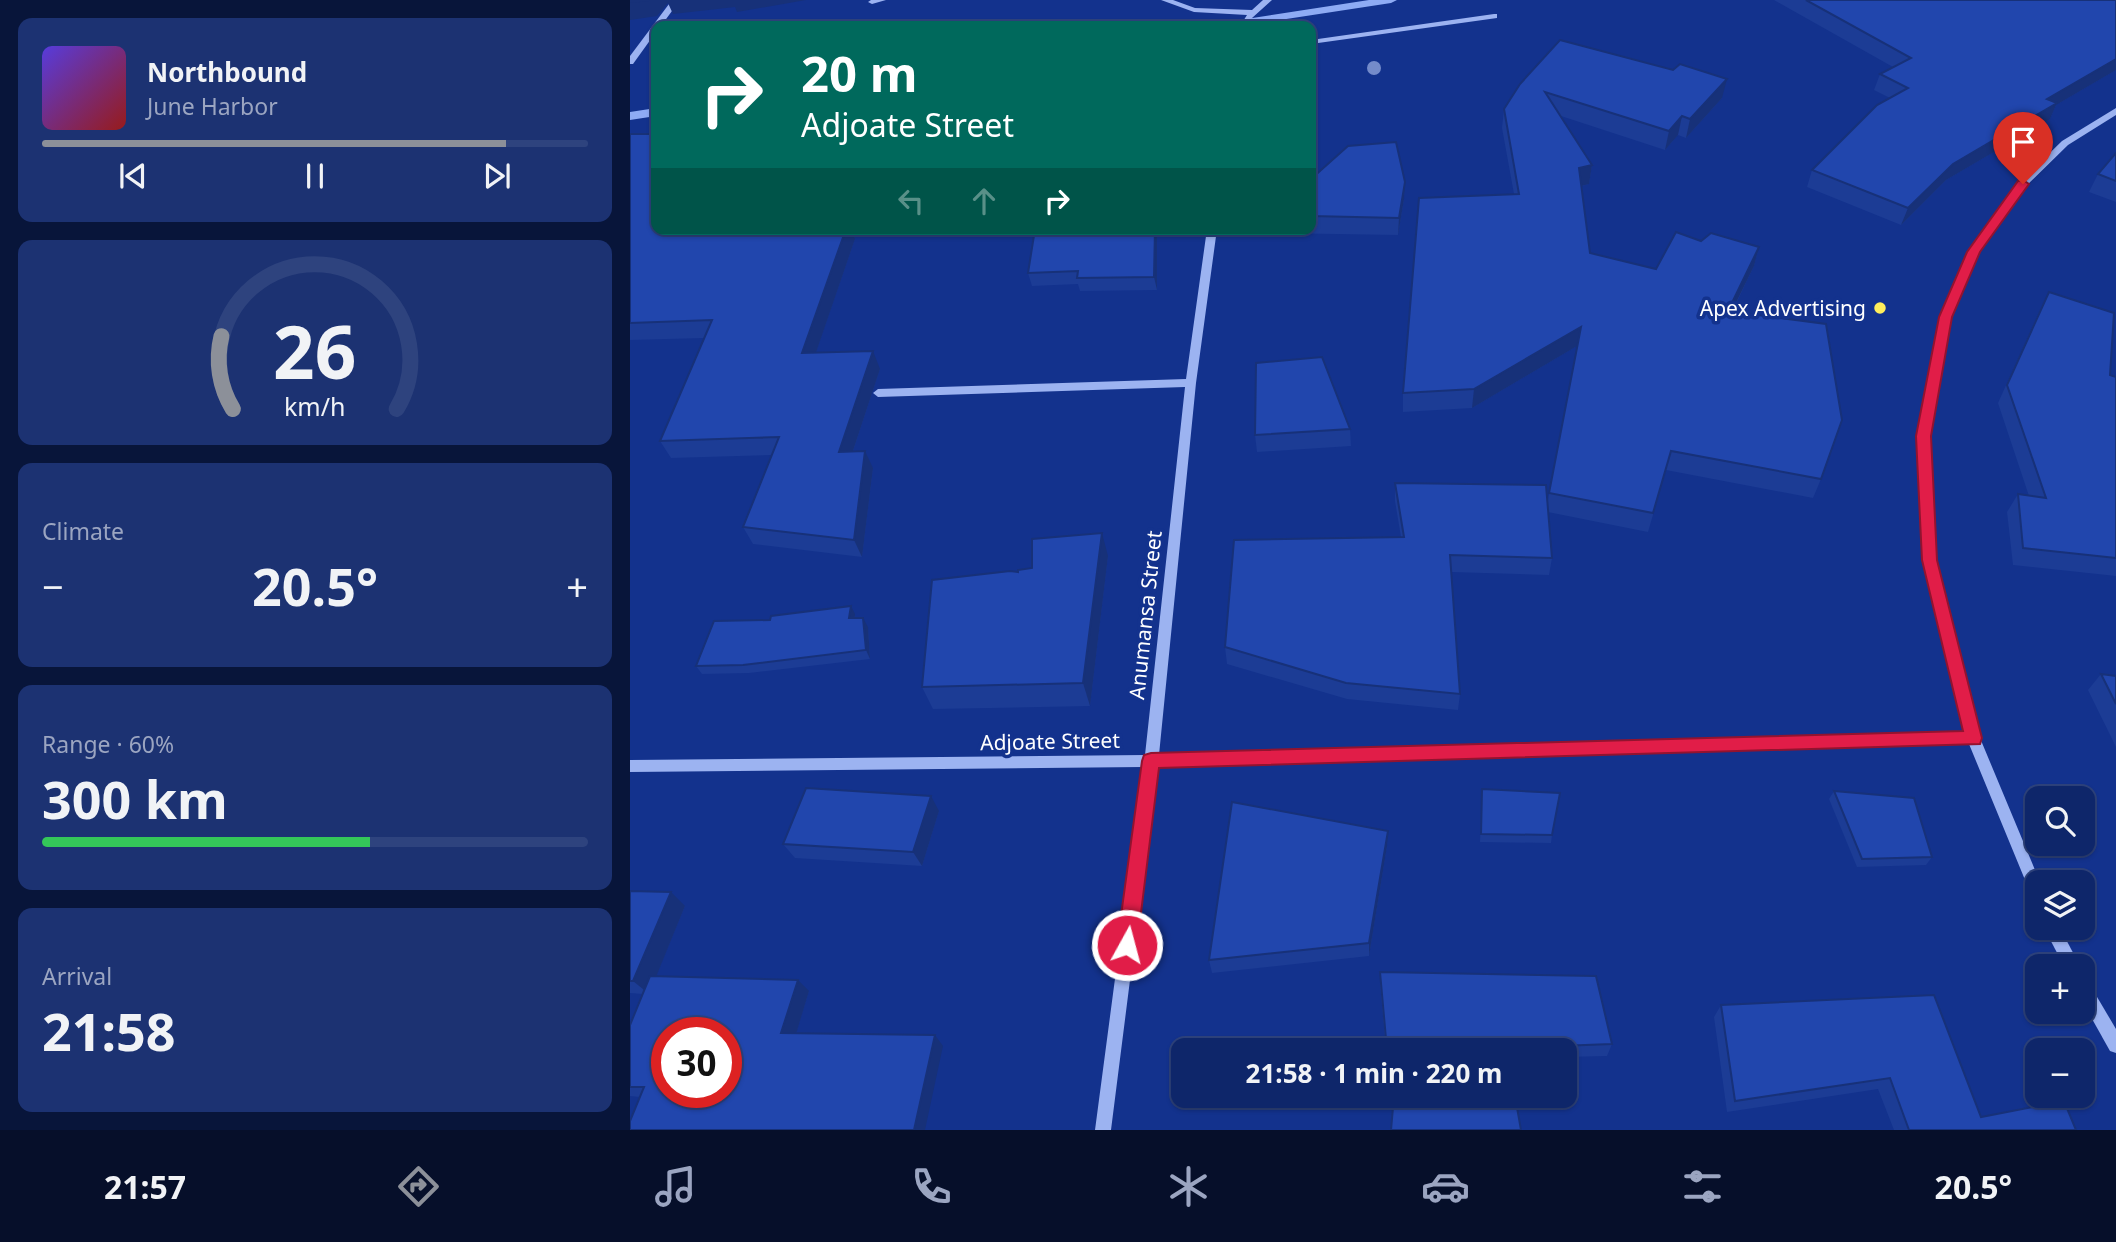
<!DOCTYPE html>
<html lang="en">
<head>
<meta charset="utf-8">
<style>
  :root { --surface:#0e266a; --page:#1c3272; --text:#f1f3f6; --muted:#9ba5c1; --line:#2e437e; --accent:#8c9099 }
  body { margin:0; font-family:"Noto Sans",sans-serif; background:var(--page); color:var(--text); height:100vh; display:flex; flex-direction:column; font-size:26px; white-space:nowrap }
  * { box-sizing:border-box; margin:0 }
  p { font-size:23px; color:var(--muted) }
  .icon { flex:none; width:38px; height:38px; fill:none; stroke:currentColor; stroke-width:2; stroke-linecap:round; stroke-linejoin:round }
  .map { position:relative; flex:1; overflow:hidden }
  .sheet { display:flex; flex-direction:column; gap:18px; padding:18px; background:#08153a; width:630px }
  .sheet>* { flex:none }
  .hud { position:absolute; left:21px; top:21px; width:665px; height:214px; border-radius:14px; box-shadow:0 2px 5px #0004,0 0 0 2px var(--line); background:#00695c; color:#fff; overflow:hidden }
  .fabs { position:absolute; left:1395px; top:786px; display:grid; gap:14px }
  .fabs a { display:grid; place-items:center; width:70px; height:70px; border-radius:14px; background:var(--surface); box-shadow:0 2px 5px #0004,0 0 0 2px var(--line); font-size:35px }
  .speed { position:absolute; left:21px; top:1017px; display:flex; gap:14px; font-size:35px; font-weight:700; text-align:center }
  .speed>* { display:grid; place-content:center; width:91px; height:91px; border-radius:50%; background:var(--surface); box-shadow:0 2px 5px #0004,0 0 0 2px var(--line); line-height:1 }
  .speed .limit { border:10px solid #d22; background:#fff; color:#111 }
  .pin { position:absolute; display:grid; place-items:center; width:60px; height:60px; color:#fff; margin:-72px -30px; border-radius:50% 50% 50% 0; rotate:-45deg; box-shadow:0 0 7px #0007 }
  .pin .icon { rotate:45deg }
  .me { position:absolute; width:77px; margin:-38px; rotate:7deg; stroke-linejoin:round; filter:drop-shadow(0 0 5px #0008) }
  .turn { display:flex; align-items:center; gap:24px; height:147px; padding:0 35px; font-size:32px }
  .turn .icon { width:91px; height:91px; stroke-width:2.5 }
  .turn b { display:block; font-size:49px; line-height:60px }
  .lanes { display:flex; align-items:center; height:66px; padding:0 35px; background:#0003; justify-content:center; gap:35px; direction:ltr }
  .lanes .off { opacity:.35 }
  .big { font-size:52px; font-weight:700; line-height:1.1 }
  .sheet .card { flex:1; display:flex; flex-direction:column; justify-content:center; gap:10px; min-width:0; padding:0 24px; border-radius:14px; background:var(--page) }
  .sheet .dial { align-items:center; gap:0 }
  .dial svg { height:182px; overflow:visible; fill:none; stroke:var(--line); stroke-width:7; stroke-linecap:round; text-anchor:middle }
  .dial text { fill:var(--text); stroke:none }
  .song { display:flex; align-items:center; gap:21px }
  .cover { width:84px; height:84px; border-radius:10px; background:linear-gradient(135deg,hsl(250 70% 55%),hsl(0 70% 35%)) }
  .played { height:7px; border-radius:4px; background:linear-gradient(90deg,var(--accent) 85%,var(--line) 85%) }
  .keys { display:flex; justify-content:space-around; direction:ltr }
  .heat { display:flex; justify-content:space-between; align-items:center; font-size:38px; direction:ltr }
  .charge { height:10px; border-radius:5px; background:linear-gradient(90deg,#34c759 60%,var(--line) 0) }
  .trip { position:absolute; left:541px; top:1038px; width:406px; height:70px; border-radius:14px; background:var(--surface); box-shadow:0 2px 5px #0004,0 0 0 2px var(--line); font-weight:700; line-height:70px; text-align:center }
  .tab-bar { display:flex; height:112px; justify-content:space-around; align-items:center; background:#060f2a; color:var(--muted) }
  .tab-bar .icon { width:49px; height:49px }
  .tab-bar .on { color:var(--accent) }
  .tab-bar b { font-size:32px; color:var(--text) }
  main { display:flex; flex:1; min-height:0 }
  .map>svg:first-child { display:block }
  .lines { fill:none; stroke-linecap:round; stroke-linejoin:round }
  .stream { fill:#8eabf4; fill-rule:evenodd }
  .minor { fill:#9cb3f1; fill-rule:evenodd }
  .tree { fill:#748bca }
  .wall { fill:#1c3c95 }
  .shaded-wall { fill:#173179 }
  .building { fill:#2146ad; stroke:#173179; stroke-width:2; fill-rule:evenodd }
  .route { fill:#e11d48; stroke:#92132f; stroke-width:2 }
  .poi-dot { fill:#ffee5c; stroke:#13328d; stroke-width:2.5 }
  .labels { text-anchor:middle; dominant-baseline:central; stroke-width:7; stroke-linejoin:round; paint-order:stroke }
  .poi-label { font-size:21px; fill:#fff; stroke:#13328d; text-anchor:end }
  .street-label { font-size:21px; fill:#fff; stroke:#13328d }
</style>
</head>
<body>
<main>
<section class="sheet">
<div class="card">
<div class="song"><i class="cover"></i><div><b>Northbound</b><p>June Harbor</p></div></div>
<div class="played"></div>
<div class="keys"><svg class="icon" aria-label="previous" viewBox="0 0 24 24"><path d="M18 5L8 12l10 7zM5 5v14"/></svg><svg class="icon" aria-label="pause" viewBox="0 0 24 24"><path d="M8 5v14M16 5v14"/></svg><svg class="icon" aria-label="next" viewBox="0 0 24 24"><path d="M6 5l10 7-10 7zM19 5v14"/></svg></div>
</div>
<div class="card dial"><svg viewBox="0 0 100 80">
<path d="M14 69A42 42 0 1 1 86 69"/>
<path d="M14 69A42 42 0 0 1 9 37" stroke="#8c9099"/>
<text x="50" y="56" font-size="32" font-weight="700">26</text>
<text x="50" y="72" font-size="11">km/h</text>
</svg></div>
<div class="card"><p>Climate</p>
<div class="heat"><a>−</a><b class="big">20.5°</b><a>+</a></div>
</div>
<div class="card"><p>Range · 60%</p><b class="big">300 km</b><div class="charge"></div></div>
<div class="card"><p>Arrival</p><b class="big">21:58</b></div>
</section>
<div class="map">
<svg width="1486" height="1130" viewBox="0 0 1486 1130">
  <rect width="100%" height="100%" fill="#13328d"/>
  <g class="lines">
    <g class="stream">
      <polygon points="739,0 767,0 761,3 611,26 584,26 590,23"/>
      <polygon points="26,108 26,116 0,120 0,112"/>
    </g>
    <g class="minor">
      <polygon points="42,0 50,0 31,26 26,26 26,32 3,64 0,64 0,56"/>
      <polygon points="241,0 256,0 242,4 238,2"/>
      <polygon points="531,0 543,0 565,8 622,10 633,0 642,0 622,18 618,26 610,26 617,15 564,12"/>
      <polygon points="864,14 867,14 867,18 681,44 681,40"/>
      <polygon points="1486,108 1486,115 1438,145 1396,186 1349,252 1320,317 1300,436 1306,560 1350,738 1410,882 1407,882 1407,899 1402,897 1400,892 1339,744 527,767 481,1130 465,1130 513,767 0,772 0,760 515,755 555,387 248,397 243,393 248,389 556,379 577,229 587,229 566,383 529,755 1335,732 1294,560 1288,436 1310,317 1339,252 1390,182 1432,141"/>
      <polygon points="1414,928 1430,928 1450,966 1434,966"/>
      <polygon points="1452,978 1457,980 1486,1029 1486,1053 1480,1051 1452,1001"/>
    </g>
  </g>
  <circle class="tree" cx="744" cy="68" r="7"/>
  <g class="wall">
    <polygon points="1144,0 1486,0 1486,70 1426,105 1420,119 1316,180 1271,225 1177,187 1182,170 1260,98 1244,90 1250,74 1263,67"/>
    <polygon points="890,84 1092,98 1056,138 1048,135 1035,150 931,116 962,165 959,184 952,186 960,253 1026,269 1071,241 1129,247 1124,266 1102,312 1191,479 1183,498 1036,470 1018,532 918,512 922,558 919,575 821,572 830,694 828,710 717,699 597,664 595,647 771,537 765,501 765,483 917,505 947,346 842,408 773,412 773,393 884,194 872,128 874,109"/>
    <polygon points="0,134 26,229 222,229 225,239 186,352 250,369 223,451 243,468 232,557 123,544 113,527 142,455 41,458 30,441 74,338 0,340"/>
    <polygon points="1486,153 1486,202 1459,192 1468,174"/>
    <polygon points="681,179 775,182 774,199 768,235 643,233 642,229 681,229"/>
    <polygon points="527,229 527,290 450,291 448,284 402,286 398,273"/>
    <polygon points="1419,292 1480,375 1486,377 1486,576 1383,565 1377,512 1388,494 1399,496 1368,403 1410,310"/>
    <polygon points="720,429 721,446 627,452 625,435"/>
    <polygon points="478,556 460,706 303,709 292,687 388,572"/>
    <polygon points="225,614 225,618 238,627 240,659 119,673 72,674 66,666 140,620"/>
    <polygon points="1471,674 1486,676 1486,747 1458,690"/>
    <polygon points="852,789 922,835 921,843 850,842"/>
    <polygon points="1204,791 1302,857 1296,865 1227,867 1199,799"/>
    <polygon points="309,811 292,866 165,858 153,844"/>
    <polygon points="758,831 757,846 739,956 582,973 579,960"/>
    <polygon points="0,891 55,906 26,976 179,991 166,1033 313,1046 10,1097 0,1096 0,1025 13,994 0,993"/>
    <polygon points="750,972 982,1044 977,1056 934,1057 934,1050 756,1050 750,984"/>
    <polygon points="1091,1005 1351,1117 1446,1130 1264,1130 1248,1089 1097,1112 1084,1017"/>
  </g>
  <g class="shaded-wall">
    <polygon points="19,0 176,0 107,12 105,7 43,14 38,3 27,16 0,20 0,2"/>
    <polygon points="1486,59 1486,70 1426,105 1420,119 1316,180 1271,225 1278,208 1323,164 1417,99"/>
    <polygon points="1097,79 1092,98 1056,138 1060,119"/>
    <polygon points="1052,116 1048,135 1035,150 1039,131"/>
    <polygon points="962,165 959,184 947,187 949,168"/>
    <polygon points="775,182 774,199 768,235 769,218"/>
    <polygon points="216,229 222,229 225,239 180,370 172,353"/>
    <polygon points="525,229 527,229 527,290 524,277"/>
    <polygon points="1129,247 1124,266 1092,331 1098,311"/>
    <polygon points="951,327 947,346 842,408 844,389"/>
    <polygon points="243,351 250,369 217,469 209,452"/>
    <polygon points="235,451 243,468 232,557 224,540"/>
    <polygon points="472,533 478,556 460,706 453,683"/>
    <polygon points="221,606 225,614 224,627 219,618"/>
    <polygon points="233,618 238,627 240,659 236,650"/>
    <polygon points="301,796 309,811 292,866 283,852"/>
    <polygon points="758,831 757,846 739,956 739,943"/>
    <polygon points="41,892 55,906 19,994 3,981"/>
    <polygon points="168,980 179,991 163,1044 151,1033"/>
    <polygon points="305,1035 313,1046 295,1130 284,1130"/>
  </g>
  <g class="building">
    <polygon points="0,0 19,0 0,2"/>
    <polygon points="1176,0 1486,0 1486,59 1417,99 1427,103 1323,164 1278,208 1182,170 1247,105 1278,88 1250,74 1281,58"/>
    <polygon points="930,40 1043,70 1050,64 1097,79 1060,119 1052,116 1039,131 915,92 962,165 949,168 960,253 1026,269 1046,232 1071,241 1081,233 1129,247 1098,311 1196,324 1212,420 1191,479 1041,451 1023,513 919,493 951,327 844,389 773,393 789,198 889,194 874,109 890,84"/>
    <polygon points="0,134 26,134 26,229 216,229 172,353 243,351 209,452 235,451 224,540 113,527 149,437 30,441 82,320 0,323"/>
    <polygon points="766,142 775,182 769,218 681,216 681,179 718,146"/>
    <polygon points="1486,153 1486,181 1468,174"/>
    <polygon points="405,229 525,229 524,277 447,278 448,271 398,273"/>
    <polygon points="1419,292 1484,313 1480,375 1486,377 1486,558 1393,548 1388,494 1416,498 1377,385"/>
    <polygon points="692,357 720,429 625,435 626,363"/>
    <polygon points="765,483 916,485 922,558 820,555 830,694 716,683 595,647 604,540 774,537"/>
    <polygon points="472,533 453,683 292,687 302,580 380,571 388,572 388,570 402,568 402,539"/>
    <polygon points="221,606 219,618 233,618 236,650 113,665 66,666 84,621 140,620 141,616"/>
    <polygon points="1471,674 1486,676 1486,704"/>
    <polygon points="176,788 301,796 283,852 153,844"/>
    <polygon points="852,789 930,793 922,835 851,834"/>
    <polygon points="1204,791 1284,798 1302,857 1232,859"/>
    <polygon points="602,802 758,831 739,943 579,960"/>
    <polygon points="0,891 41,892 3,981 0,981"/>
    <polygon points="750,972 966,976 982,1044 876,1048 876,1050 757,1050"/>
    <path d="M20,976l148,4 -17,53 154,2 -21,95h-284v-9l14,-34h-14v-62zM37,1032h59v60h-59z"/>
    <polygon points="1304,995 1351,1117 1434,1101 1446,1130 1279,1130 1260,1078 1105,1101 1091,1005"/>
    <polygon points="764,1096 885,1096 891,1130 761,1130"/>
  </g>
  <polygon class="route" points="1393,180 1399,184 1350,252 1322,317 1301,436 1307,560 1352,738 1350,744 529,768 507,945 504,952 497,955 490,952 487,945 512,761 514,755 521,753 1333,731 1292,560 1286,436 1309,317 1337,252 1388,181"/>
  <circle class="poi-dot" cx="1250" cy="308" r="7"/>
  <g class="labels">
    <g class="poi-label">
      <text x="1236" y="308">Apex Advertising</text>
    </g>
    <g class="street-label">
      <text transform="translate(515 615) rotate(-84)">Anumansa Street</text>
      <text transform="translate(420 741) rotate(-1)">Adjoate Street</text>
    </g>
  </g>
</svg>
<div class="fabs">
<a><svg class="icon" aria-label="search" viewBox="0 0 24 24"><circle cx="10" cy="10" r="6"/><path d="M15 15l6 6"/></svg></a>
<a><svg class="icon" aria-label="layers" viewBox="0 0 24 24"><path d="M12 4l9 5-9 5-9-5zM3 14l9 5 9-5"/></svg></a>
<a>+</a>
<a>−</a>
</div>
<div class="speed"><div class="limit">30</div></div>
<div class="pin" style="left:1393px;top:184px;background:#d93025"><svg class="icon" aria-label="arrive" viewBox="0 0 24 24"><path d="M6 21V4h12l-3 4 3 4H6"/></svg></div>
<svg class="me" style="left:497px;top:945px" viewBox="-20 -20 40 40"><circle r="17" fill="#e11d48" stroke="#fff" stroke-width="3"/><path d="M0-11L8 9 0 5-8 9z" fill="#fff"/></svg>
<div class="trip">21:58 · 1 min · 220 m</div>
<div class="hud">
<div class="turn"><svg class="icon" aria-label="right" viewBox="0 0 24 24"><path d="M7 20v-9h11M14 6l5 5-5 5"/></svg><div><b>20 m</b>Adjoate Street</div></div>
<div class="lanes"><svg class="icon off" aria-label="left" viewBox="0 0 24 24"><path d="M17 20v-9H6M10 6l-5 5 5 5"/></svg><svg class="icon off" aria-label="ahead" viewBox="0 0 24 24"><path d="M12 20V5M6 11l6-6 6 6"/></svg><svg class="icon" aria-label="right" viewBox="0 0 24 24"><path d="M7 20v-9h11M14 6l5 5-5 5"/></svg></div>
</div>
</div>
</main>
<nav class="tab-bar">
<b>21:57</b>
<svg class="icon on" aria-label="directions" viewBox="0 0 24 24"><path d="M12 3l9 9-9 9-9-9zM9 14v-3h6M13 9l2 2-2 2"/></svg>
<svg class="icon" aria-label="music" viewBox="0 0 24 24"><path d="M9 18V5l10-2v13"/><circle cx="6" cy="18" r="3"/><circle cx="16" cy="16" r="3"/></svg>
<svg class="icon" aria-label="phone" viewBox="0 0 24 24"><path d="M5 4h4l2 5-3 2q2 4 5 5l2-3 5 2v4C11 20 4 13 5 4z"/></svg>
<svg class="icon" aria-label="climate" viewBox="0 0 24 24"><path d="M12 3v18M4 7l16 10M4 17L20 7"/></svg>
<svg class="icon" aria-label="car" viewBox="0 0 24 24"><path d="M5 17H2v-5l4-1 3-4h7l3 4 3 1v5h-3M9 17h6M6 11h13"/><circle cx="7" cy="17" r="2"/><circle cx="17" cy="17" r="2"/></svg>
<svg class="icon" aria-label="filters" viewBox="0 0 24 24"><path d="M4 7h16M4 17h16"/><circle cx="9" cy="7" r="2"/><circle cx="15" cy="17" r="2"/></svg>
<b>20.5°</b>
</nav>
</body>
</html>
